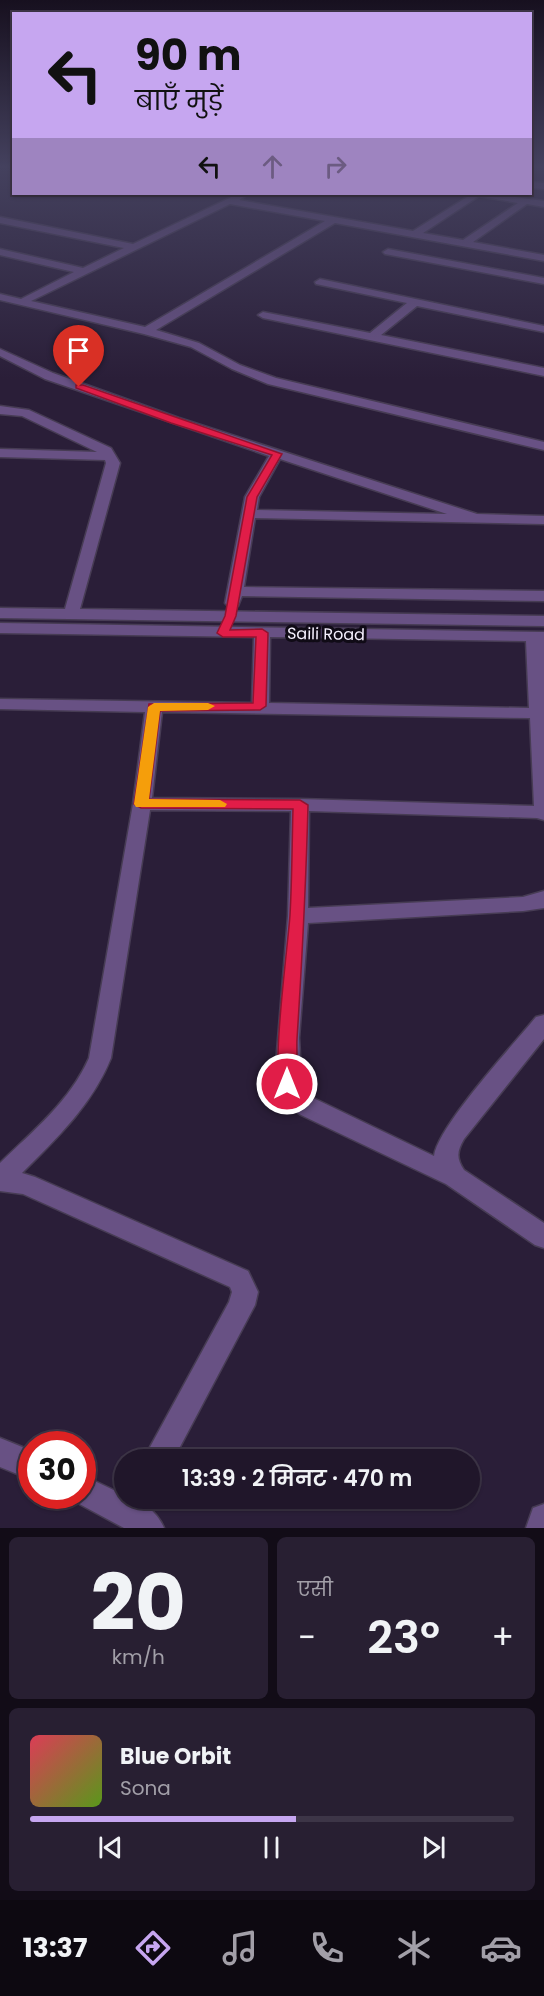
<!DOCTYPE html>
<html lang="hi">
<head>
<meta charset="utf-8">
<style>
  :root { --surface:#20162a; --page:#281f32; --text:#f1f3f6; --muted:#a29fa8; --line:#3d3547; --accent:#c6a6f0 }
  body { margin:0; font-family:Poppins,"Noto Sans Devanagari",sans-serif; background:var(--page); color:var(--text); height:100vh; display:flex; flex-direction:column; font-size:22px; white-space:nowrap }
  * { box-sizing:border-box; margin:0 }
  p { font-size:20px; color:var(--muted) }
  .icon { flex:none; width:33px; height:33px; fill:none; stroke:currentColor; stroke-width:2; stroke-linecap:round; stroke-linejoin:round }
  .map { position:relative; height:1528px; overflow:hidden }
  .panel { display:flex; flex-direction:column; gap:9px; padding:9px; background:#120c17; flex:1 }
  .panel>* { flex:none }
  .top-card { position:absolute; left:12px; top:12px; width:520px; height:183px; border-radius:0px; box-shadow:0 2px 4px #0004,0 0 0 2px var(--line); background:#c6a6f0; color:#111; overflow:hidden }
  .speed { position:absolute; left:18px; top:1431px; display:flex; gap:12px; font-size:30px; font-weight:700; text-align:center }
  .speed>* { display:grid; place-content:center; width:78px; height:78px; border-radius:50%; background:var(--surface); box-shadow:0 2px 4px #0004,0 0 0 2px var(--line); line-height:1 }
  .speed .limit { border:9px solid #d22; background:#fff; color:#111 }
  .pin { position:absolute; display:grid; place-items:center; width:51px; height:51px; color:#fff; margin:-62px -26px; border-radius:50% 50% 50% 0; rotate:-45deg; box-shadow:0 0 6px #0007 }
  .pin .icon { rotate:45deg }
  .me { position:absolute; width:66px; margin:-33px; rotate:0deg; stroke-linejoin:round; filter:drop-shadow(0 0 4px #0008) }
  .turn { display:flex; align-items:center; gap:21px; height:126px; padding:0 24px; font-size:27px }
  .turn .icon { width:78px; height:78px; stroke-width:2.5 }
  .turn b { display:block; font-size:42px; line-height:51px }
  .lanes { display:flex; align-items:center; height:57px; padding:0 24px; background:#0003; justify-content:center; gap:30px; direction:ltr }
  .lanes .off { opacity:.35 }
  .big { font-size:45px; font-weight:600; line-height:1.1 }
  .panel .card { flex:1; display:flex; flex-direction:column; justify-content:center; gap:9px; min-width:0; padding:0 21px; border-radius:9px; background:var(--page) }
  .panel .dial { align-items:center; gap:0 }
  .dial b { font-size:78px; line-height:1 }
  .song { display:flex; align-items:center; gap:18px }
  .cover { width:72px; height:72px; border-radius:9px; background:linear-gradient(135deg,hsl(350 70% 55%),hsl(90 70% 35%)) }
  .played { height:6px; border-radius:3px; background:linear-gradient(90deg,var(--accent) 55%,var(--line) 55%) }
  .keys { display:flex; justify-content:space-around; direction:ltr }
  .heat { display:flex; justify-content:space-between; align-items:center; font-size:33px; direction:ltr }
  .panel .tiles { flex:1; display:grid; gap:9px; grid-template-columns:1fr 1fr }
  .card:last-child { grid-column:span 2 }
  .trip { position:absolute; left:114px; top:1449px; width:366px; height:60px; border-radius:30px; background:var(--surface); box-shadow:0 2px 4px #0004,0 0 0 2px var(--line); font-weight:600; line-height:60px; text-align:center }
  .dock { display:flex; height:96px; justify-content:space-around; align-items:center; background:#0d0911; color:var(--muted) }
  .dock .icon { width:42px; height:42px }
  .dock .active { color:var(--accent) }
  .dock b { font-size:27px; color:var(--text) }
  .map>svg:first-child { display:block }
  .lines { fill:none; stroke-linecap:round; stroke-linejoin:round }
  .minor-casing { stroke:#473c54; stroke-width:3 }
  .minor { fill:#685184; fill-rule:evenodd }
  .route { fill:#e11d48; stroke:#92132f; stroke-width:1.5 }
  .slow { fill:#f59e0b }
  .labels { text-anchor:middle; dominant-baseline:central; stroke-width:6; stroke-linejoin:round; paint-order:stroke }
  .street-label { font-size:16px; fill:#f6f1ff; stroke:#100b16 }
</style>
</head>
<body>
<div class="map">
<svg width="544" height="1528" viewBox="0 0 544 1528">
  <rect width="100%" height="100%" fill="#2a1e38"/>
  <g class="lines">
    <g class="minor-casing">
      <g id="minor">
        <polygon points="531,182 544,183 544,189 531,188"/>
        <path d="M238,194h10l-9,6 174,31 59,-37h22l50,7v6l-17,-3 -54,38 71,13v6l-209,-38 -179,107 43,13 41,22 36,13 268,64v8l-276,-66 -36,-15 -41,-22 -47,-13 -144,-34v-6l21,5 53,-27 -74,-17v-6l83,19 41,-20 -124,-25v-6l133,27zM479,196l39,7 -55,37 -40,-7zM230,204l95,17 -180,106 -114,-26z"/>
        <polygon points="388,249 544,278 544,284 385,254 383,252"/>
        <polygon points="320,279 544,326 544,332 417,306 381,335 544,368 544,376 263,318 258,315 263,312 370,333 407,303 316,284 315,282"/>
        <path d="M0,349l53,24 126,45 298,96 67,2v8l-289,-6 -11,69 300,4v10l-302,-5 -4,10h-10l-3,-3 20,-106 24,-41 -224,-77 -45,-23zM280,459l167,55 -190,-4 2,-13z"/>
        <polygon points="0,406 29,410 111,448 120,463 80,609 544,616 544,626 0,618 0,608 65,609 106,463 105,460 0,457 0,449 97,452 22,416 0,414"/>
        <path d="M0,623l544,9v188l-7,-2 -228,-7 -1,97 215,-11 21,-6v17l-21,3 -215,12 -9,115 3,52 5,5 127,61c4,-30 79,-111 102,-139l8,-2v24l-80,100c-7,12 -8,19 0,31l80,53v25l-9,-3 -89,-61 -145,-69c-24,-16 -24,-25 -25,-51l12,-148 3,-105 -141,-1 -39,248c-19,47 -54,80 -89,115l13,4 213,94 10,21 -3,13 -82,155h-30l86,-158 3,-10 -2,-5 -207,-93 -23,-3v-28c33,-32 70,-62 89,-105l44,-254 12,-92 -145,-3v-10l252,4 2,-66 -254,-4zM270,637l256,4 3,67 -260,-5zM162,712l368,6 4,88 -234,-7 -148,-1z"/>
        <polygon points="0,1438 32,1451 32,1480 0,1467"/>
        <path d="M82,1475l42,20v3c17,0 34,15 40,30h-40l-52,-28 -3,-4h13z"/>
        <polygon points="544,1504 544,1528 526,1528 533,1508"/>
      </g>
    </g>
    <use href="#minor" class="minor"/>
  </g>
  <linearGradient id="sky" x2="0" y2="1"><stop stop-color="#17101f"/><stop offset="0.44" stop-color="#44415e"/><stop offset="1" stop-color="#44415e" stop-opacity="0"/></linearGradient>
  <rect width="544" height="379" fill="url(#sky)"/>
  <path class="route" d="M76,385h7l199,69 -25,43 -21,119 -6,14 32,-1 6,4 -2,73 -6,4 -100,1 -11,88 151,1 8,5c-2,78 -6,156 -11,234 -1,15 3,37 -4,50l-6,2 -6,-2c-10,-18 7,-144 9,-174 2,-35 2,-71 3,-106l-152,-1 -7,-4 15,-100 104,-1 3,-66h-33l-6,-4 8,-17 22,-119 25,-42 -101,-32 -95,-35z"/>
  <polygon class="slow" points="154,703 208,703 215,706 208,710 160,711 149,799 220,800 227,804 225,807 136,807 134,804 148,707"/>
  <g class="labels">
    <g class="street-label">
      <text transform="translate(326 634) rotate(1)">Saili Road</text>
    </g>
  </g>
</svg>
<div class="speed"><div class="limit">30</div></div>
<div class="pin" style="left:79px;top:387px;background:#d93025"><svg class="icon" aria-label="arrive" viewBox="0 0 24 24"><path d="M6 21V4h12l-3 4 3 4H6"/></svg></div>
<svg class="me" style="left:287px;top:1084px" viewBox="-20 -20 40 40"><circle r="17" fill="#e11d48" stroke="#fff" stroke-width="3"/><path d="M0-11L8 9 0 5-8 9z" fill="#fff"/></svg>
<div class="trip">13:39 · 2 मिनट · 470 m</div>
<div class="top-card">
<div class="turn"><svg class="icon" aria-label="left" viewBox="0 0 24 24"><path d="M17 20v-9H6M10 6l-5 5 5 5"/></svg><div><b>90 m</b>बाएँ मुड़ें</div></div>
<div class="lanes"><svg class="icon" aria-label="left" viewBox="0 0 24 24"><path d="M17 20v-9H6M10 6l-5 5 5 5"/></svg><svg class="icon off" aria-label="ahead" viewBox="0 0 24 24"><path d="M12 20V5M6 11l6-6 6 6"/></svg><svg class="icon off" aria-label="right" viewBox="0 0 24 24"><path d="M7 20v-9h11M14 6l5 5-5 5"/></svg></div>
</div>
</div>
<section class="panel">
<div class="tiles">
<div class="card dial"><b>20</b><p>km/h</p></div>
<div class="card"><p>एसी</p>
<div class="heat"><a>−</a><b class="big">23°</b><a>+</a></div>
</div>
<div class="card">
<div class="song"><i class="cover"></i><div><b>Blue Orbit</b><p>Sona</p></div></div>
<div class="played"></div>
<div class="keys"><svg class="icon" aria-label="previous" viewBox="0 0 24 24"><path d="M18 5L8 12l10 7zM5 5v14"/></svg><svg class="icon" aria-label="pause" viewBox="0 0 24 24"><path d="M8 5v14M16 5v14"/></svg><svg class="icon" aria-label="next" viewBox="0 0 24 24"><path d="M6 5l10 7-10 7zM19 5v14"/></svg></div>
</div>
</div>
</section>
<nav class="dock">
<b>13:37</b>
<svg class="icon active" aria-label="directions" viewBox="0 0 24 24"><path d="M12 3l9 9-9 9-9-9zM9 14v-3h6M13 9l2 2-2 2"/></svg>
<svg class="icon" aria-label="music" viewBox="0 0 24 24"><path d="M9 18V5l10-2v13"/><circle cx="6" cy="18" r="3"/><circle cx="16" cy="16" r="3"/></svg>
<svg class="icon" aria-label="phone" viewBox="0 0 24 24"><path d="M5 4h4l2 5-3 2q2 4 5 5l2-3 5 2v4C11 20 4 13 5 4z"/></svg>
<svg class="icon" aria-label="climate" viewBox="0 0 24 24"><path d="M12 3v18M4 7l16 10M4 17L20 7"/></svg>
<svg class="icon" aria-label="car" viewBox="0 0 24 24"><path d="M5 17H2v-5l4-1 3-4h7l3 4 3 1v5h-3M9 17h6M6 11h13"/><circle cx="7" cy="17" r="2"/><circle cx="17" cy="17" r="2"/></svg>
</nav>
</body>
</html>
